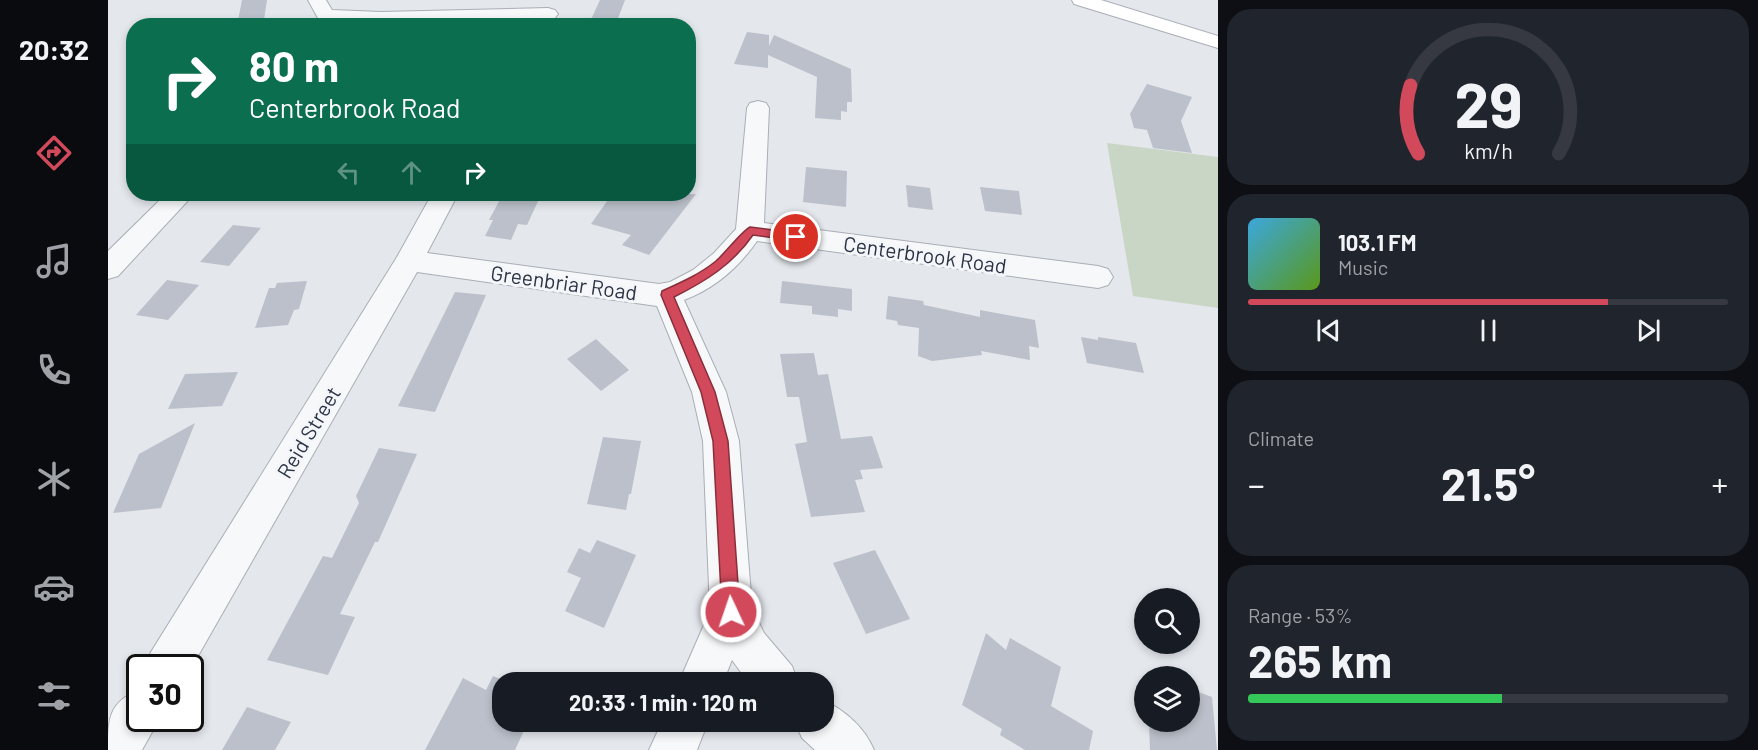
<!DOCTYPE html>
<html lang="en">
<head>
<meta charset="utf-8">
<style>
  :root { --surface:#171b24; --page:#20242c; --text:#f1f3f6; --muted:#9ea1a6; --line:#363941; --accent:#d1495b }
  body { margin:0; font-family:Barlow,sans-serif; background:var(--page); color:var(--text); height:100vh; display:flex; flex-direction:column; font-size:22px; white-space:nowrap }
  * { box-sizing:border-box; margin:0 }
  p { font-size:20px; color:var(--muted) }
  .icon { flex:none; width:33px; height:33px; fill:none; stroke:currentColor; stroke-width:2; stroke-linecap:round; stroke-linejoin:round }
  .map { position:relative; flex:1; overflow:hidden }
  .panel { display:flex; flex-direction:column; gap:9px; padding:9px; background:#0d0f14; width:540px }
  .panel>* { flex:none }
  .guide { position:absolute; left:18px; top:18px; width:570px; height:183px; border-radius:24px; box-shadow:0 3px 9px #0003; background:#0b6e4f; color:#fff; overflow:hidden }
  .buttons { position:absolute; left:1026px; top:588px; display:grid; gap:12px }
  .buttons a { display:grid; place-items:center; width:66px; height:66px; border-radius:50%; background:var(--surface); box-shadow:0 3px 9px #0003; font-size:30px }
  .speed { position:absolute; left:18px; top:654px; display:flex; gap:12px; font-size:30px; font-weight:700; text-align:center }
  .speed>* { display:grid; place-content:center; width:78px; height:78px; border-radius:50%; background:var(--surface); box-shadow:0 3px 9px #0003; line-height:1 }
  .speed .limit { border:3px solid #111; border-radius:9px; background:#fff; color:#111 }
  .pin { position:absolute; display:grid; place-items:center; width:51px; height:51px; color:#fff; margin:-26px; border:3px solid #fff; border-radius:50%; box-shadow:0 2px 6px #0007 }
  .me { position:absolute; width:66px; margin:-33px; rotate:357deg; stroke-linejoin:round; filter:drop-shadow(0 0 4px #0008) }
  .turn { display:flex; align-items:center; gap:21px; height:126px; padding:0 24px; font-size:27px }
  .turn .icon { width:78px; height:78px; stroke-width:2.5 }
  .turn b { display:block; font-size:42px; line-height:51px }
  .lanes { display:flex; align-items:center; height:57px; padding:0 24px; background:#0003; justify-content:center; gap:30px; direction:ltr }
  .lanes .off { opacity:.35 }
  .big { font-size:45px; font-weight:700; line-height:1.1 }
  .panel .card { flex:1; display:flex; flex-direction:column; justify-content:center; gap:9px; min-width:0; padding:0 21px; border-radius:24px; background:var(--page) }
  .panel .dial { align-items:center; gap:0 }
  .dial svg { height:156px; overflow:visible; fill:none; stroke:var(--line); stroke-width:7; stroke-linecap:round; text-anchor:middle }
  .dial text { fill:var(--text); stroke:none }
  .song { display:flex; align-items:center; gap:18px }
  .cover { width:72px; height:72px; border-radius:9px; background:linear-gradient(135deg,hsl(200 70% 55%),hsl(90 70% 35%)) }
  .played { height:6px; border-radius:3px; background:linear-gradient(90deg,var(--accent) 75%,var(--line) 75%) }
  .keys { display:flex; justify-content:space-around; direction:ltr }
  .heat { display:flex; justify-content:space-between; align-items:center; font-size:33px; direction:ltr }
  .charge { height:9px; border-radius:4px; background:linear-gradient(90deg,#34c759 53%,var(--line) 0) }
  .trip { position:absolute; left:384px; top:672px; width:342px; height:60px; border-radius:24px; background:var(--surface); box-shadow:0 3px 9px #0003; font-weight:700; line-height:60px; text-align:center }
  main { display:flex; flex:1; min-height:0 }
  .menu { display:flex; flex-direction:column; width:108px; justify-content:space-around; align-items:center; background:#090b0e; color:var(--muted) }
  .menu .icon { width:42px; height:42px }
  .menu .active { color:var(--accent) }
  .menu b { font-size:27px; color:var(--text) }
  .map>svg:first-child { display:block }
  .green { fill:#c9d6c5 }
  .building { fill:#bbc0ca }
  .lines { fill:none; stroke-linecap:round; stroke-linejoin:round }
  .minor-casing { stroke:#a9aeb7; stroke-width:2 }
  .secondary-casing { stroke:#a9aeb7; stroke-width:2 }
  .minor { fill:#f7f8fa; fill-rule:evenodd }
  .secondary { fill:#fff; fill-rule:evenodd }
  .route { fill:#d1495b; stroke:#882f3b; stroke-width:1.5 }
  .labels { text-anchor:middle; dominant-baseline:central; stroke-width:6; stroke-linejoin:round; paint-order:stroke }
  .street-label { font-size:21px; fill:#2b3445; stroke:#f4f6f9 }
</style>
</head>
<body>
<main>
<nav class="menu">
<b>20:32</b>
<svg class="icon active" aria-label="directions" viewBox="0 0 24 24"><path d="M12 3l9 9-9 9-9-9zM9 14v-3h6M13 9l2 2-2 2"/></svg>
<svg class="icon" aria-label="music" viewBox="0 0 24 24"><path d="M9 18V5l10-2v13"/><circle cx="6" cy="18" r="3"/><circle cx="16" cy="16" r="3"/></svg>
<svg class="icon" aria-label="phone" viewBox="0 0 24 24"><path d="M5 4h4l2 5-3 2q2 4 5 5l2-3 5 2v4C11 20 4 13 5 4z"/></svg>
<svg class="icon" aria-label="climate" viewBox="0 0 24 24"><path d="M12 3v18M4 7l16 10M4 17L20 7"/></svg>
<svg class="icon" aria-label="car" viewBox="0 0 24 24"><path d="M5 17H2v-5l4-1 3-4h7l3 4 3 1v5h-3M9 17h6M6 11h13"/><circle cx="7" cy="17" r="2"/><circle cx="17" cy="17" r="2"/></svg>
<svg class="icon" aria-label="filters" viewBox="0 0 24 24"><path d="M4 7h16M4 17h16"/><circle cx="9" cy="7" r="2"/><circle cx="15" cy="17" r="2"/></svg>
</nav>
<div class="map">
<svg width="1110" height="750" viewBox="0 0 1110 750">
  <rect width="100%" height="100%" fill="#e4e7ec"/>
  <polygon class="green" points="999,143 1110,157 1110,308 1025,296"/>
  <g class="building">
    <polygon points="134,0 159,0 155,26 129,26"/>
    <polygon points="492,0 517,0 507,26 480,26"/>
    <polygon points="639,32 661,35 661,46 666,35 743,69 744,102 739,102 739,112 733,111 733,120 707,118 709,77 660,55 660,68 626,64"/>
    <polygon points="1039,84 1084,97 1073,121 1084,153 1045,148 1039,130 1026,128 1022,114"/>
    <polygon points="698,167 739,171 738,207 695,202"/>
    <polygon points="798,185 822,188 825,210 800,207"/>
    <polygon points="872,187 911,191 914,215 877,211"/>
    <polygon points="395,194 432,197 419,225 410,224 403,240 377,236 385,220 381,220"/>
    <polygon points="504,194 588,194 541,255 514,245 523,235 483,224"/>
    <polygon points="125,225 153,228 121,266 92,262"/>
    <polygon points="59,280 91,285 60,320 28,315"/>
    <polygon points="199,281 191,309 186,310 180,325 147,328 161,288 167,288 169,283"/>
    <polygon points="674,281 744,289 744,311 730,309 730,317 704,314 704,306 672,303"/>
    <polygon points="347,292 378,295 327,412 290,406"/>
    <polygon points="780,296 815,301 816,305 872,317 872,310 927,320 931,348 921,346 922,360 873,351 874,355 824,361 810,356 811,328 790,325 789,321 778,319"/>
    <polygon points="973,337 990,340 990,337 1028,343 1036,373 979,363"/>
    <polygon points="488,339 521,370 493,391 459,359"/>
    <polygon points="706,353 710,375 720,374 733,439 764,436 775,468 752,470 755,479 747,480 757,512 703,517 687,444 699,442 691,397 679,397 672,354"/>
    <polygon points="130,372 114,406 60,409 77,374"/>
    <polygon points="87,423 53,508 5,513 31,454"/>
    <polygon points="495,437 533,441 523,494 521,494 518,510 479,504"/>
    <polygon points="271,448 309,454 270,542 267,542 232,614 247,617 220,675 159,660 215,556 224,558 251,503 248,496"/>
    <polygon points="489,540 528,555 496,628 457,611 473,578 459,572 471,548 482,553"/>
    <polygon points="767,550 802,619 758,634 725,563"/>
    <polygon points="878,633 898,650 902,638 953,667 943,706 985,731 981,750 917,750 892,735 894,729 854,705"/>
    <polygon points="385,676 400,682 394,682 394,722 420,722 407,750 317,750 355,678 378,690"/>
    <polygon points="1082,689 1104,697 1109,750 1042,750 1041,722 1082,722"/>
    <polygon points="139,707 183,722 167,750 114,750"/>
  </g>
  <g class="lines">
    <g class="minor-casing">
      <g id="minor">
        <polygon points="200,0 218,0 224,10 273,12 440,8 447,10 450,14 447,18 440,20 273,24 218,22 211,20"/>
        <path d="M650,101l8,2 3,5 -5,115 334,43 10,3 5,8 -5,8 -10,3 -341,-47c-18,26 -43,48 -73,59l42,92 13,49 13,167 12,25 28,33 6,16h-50l-16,-22 -9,22h-44l31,-71 -7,-170 -11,-49 -35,-86 -240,-34 -227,398v-2h-45l6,-16 246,-395 35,-63h26l-31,59 232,31 11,-2 23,-12 21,-17 22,-24 11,-121 3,-5z"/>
        <polygon points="58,194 86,194 10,276 0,279 0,251"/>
        <path d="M32,689v29h20l-18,32h-34c0,-31 0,-47 32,-61z"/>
        <path d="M716,701c21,9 41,27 50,49h-59l-13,-12 -7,-16h29z"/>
        <polygon points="554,722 600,722 589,750 541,750"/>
      </g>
    </g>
    <g class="secondary-casing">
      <polygon id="secondary" points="964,0 993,0 1110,36 1110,48 966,4"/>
    </g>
    <use href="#minor" class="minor"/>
    <use href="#secondary" class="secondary"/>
  </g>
  <path class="route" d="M642,227l46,6 6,4 -6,4 -43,-6c-21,30 -47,46 -79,62l41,95 13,49 12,171 -3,6 -6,3 -6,-3 -3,-6 -9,-171 -12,-49 -40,-97 1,-4c20,-9 38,-17 54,-30 9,-8 27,-31 34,-34z"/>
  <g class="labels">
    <g class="street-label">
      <text transform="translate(817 254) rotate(8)">Centerbrook Road</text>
      <text transform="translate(456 282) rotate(8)">Greenbriar Road</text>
      <text transform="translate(200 432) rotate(-59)">Reid Street</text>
    </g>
  </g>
</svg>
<div class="buttons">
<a><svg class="icon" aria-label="search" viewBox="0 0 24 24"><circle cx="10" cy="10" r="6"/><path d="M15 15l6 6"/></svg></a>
<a><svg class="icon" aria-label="layers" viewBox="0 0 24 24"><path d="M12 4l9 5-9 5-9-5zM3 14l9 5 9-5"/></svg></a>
</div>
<div class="speed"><div class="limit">30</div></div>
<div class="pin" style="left:688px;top:237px;background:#d93025"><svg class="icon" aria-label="arrive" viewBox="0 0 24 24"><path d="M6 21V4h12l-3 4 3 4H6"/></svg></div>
<svg class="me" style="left:623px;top:612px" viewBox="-20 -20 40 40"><circle r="17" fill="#d1495b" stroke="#fff" stroke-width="3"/><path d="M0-11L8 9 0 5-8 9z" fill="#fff"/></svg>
<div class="trip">20:33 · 1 min · 120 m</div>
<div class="guide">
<div class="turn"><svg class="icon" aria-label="right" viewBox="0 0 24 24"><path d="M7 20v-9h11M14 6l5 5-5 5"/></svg><div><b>80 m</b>Centerbrook Road</div></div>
<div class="lanes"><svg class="icon off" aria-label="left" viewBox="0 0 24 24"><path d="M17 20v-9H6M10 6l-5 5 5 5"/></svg><svg class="icon off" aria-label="ahead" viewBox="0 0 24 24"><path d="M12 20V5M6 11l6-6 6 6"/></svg><svg class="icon" aria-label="right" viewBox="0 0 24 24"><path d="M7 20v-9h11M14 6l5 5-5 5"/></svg></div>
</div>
</div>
<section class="panel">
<div class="card dial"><svg viewBox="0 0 100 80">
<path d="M14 69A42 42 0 1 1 86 69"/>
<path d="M14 69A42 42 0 0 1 10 34" stroke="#d1495b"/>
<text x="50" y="56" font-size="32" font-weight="700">29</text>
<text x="50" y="72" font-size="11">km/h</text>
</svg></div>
<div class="card">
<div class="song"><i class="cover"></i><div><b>103.1 FM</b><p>Music</p></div></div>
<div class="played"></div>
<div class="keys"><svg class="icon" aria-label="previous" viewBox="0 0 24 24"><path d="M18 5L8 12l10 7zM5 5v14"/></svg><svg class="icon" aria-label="pause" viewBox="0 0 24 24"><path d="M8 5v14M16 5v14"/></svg><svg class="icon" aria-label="next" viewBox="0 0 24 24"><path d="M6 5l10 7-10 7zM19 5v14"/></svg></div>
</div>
<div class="card"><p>Climate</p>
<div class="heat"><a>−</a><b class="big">21.5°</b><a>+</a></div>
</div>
<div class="card"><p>Range · 53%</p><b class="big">265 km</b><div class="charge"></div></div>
</section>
</main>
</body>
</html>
